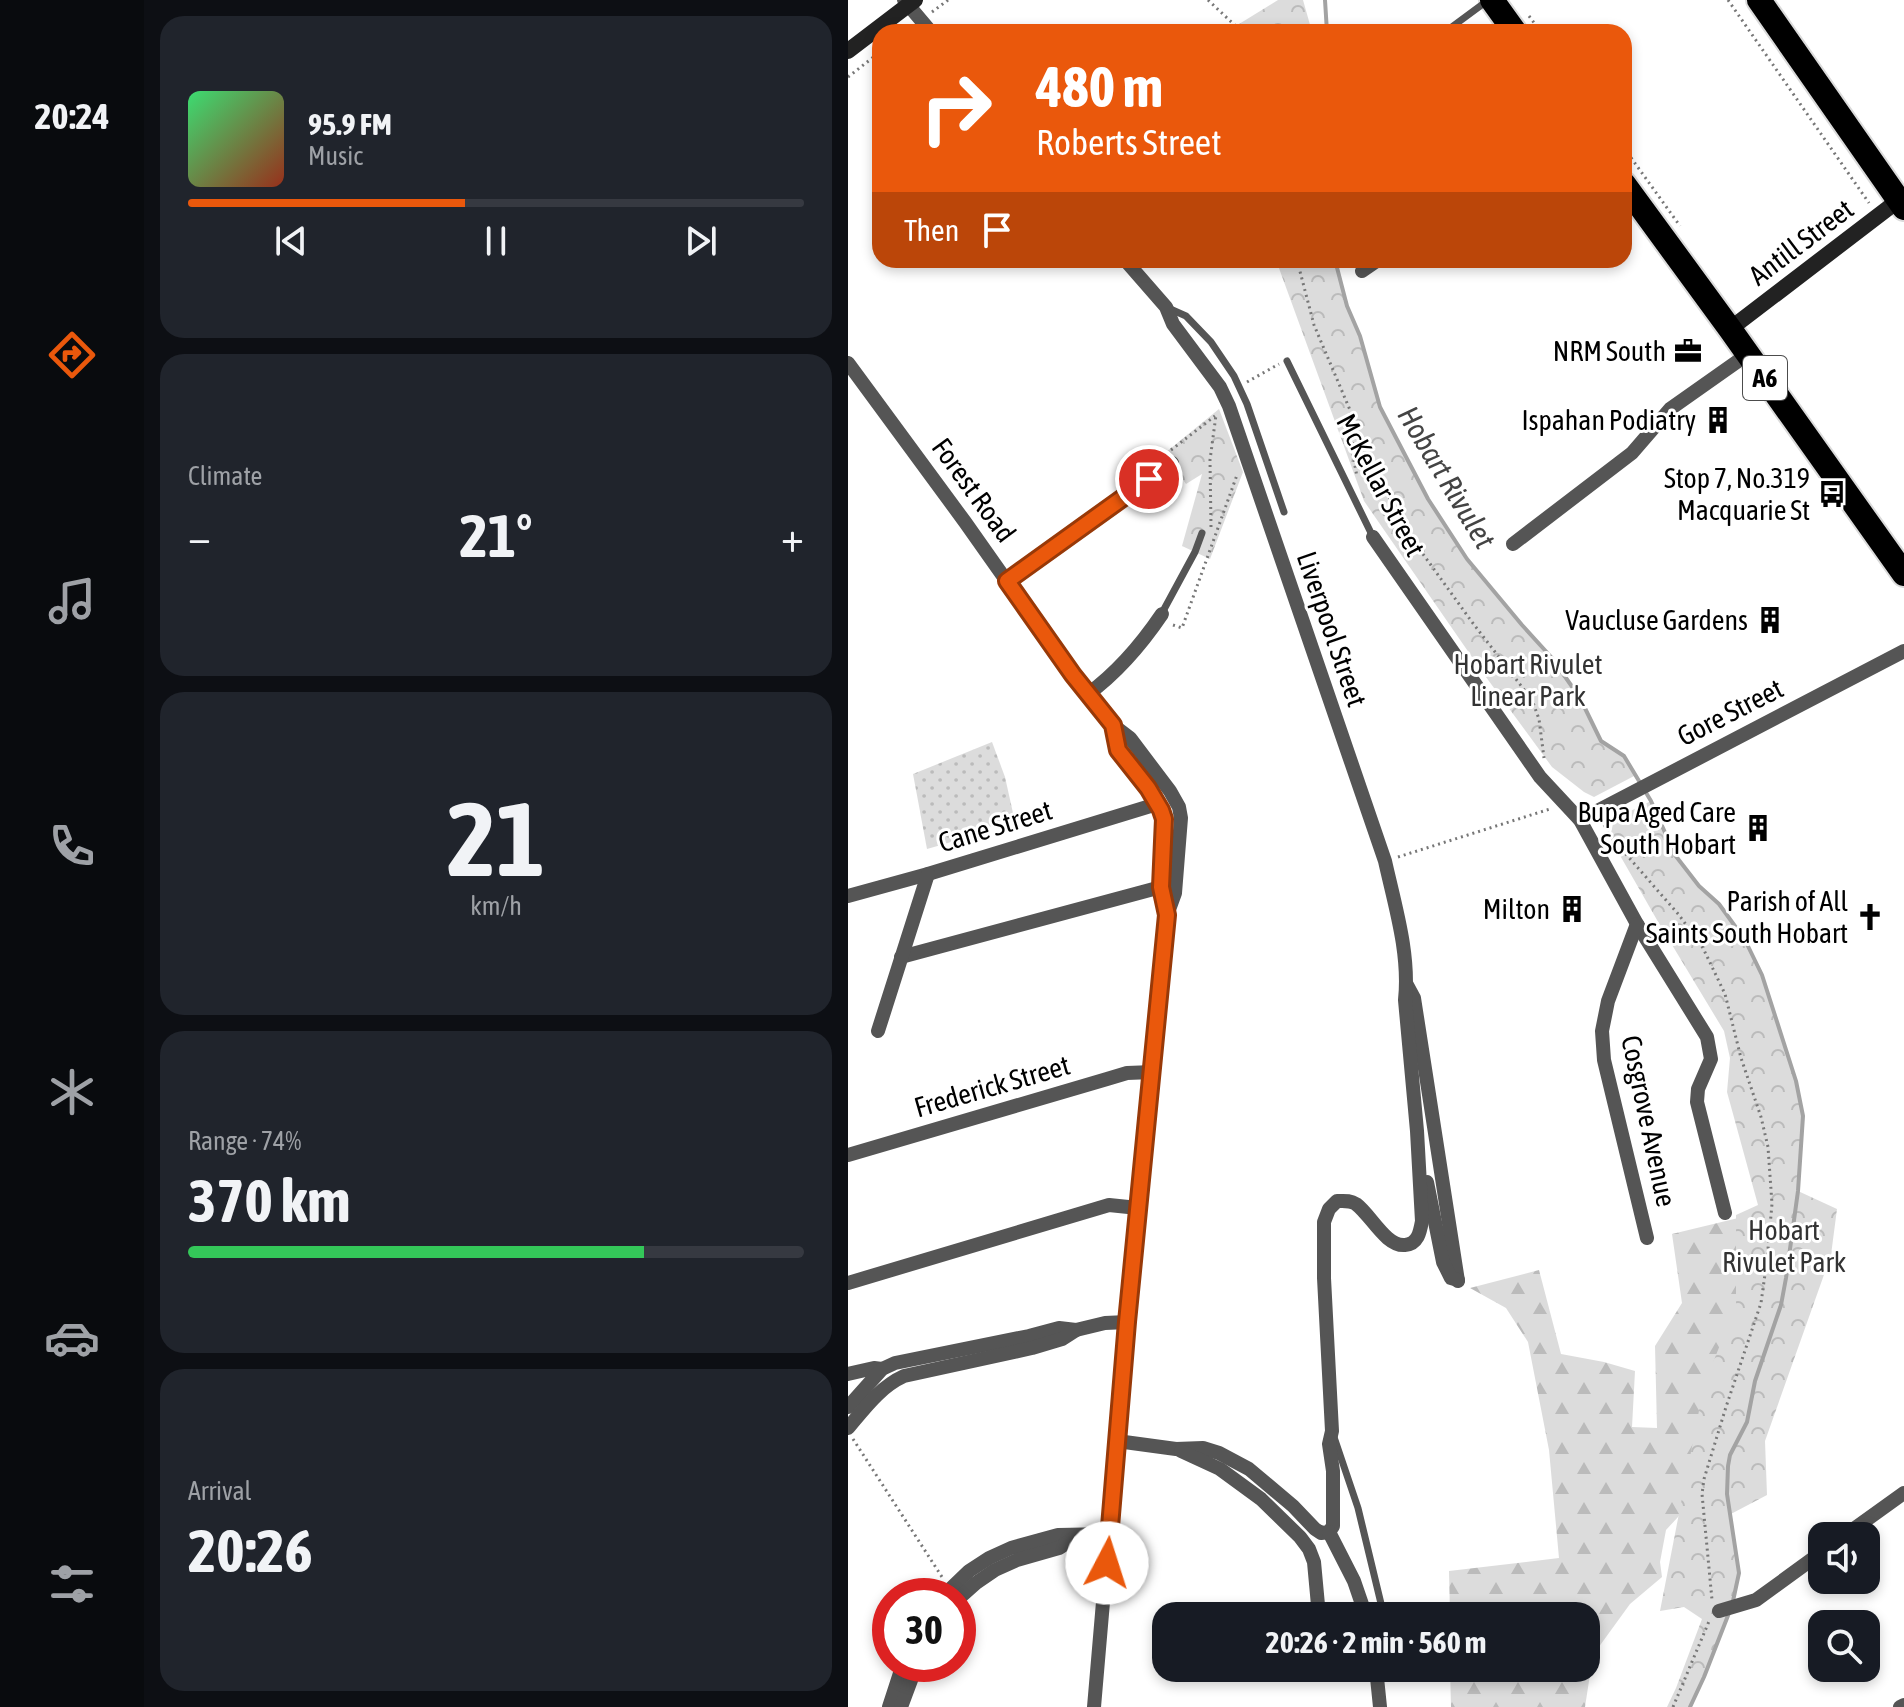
<!DOCTYPE html>
<html lang="en">
<head>
<meta charset="utf-8">
<style>
  :root { --surface:#171b24; --page:#20242c; --text:#f1f3f6; --muted:#9ea1a6; --line:#363941; --accent:#ea580c }
  body { margin:0; font-family:"Asap Condensed",sans-serif; background:var(--page); color:var(--text); height:100vh; display:flex; flex-direction:column; font-size:30px; white-space:nowrap }
  * { box-sizing:border-box; margin:0 }
  p { font-size:26px; color:var(--muted) }
  .icon { flex:none; width:44px; height:44px; fill:none; stroke:currentColor; stroke-width:2; stroke-linecap:round; stroke-linejoin:round }
  .map { position:relative; flex:1; overflow:hidden }
  .panel { display:flex; flex-direction:column; gap:16px; padding:16px; background:#0d0f14; width:704px }
  .panel>* { flex:none }
  .hud { position:absolute; left:24px; top:24px; width:760px; height:244px; border-radius:24px; box-shadow:0 4px 12px #0003; background:#ea580c; color:#fff; overflow:hidden }
  .fabs { position:absolute; left:960px; top:1522px; display:grid; gap:16px }
  .fabs a { display:grid; place-items:center; width:72px; height:72px; border-radius:16px; background:var(--surface); box-shadow:0 4px 12px #0003; font-size:40px }
  .speed { position:absolute; left:24px; top:1578px; display:flex; gap:16px; font-size:40px; font-weight:700; text-align:center }
  .speed>* { display:grid; place-content:center; width:104px; height:104px; border-radius:50%; background:var(--surface); box-shadow:0 4px 12px #0003; line-height:1 }
  .speed .limit { border:12px solid #d22; background:#fff; color:#111 }
  .pin { position:absolute; display:grid; place-items:center; width:68px; height:68px; color:#fff; margin:-34px; border:4px solid #fff; border-radius:50%; box-shadow:0 2px 8px #0007 }
  .me { position:absolute; width:88px; margin:-44px; rotate:5deg; stroke-linejoin:round; filter:drop-shadow(0 0 6px #0008) }
  .turn { display:flex; align-items:center; gap:28px; height:168px; padding:0 32px; font-size:36px }
  .turn .icon { width:104px; height:104px; stroke-width:2.5 }
  .turn b { display:block; font-size:56px; line-height:68px }
  .then { display:flex; align-items:center; height:76px; padding:0 32px; background:#0003; gap:16px; font-size:30px }
  .big { font-size:60px; font-weight:700; line-height:1.1 }
  .panel .tile { flex:1; display:flex; flex-direction:column; justify-content:center; gap:12px; min-width:0; padding:0 28px; border-radius:24px; background:var(--page) }
  .panel .dial { align-items:center; gap:0 }
  .dial b { font-size:104px; line-height:1 }
  .song { display:flex; align-items:center; gap:24px }
  .cover { width:96px; height:96px; border-radius:12px; background:linear-gradient(135deg,hsl(140 70% 55%),hsl(10 70% 35%)) }
  .played { height:8px; border-radius:4px; background:linear-gradient(90deg,var(--accent) 45%,var(--line) 45%) }
  .keys { display:flex; justify-content:space-around; direction:ltr }
  .heat { display:flex; justify-content:space-between; align-items:center; font-size:44px; direction:ltr }
  .charge { height:12px; border-radius:6px; background:linear-gradient(90deg,#34c759 74%,var(--line) 0) }
  .trip { position:absolute; left:304px; top:1602px; width:448px; height:80px; border-radius:24px; background:var(--surface); box-shadow:0 4px 12px #0003; font-weight:700; line-height:80px; text-align:center }
  main { display:flex; flex:1; min-height:0 }
  .tab-bar { display:flex; flex-direction:column; width:144px; justify-content:space-around; align-items:center; background:#090b0e; color:var(--muted) }
  .tab-bar .icon { width:56px; height:56px }
  .tab-bar .active { color:var(--accent) }
  .tab-bar b { font-size:36px; color:var(--text) }
  .map>svg:first-child { display:block }
  .grass { fill:url(#grass-dots) }
  .forest { fill:url(#forest-firs) }
  .park { fill:url(#park-crowns) }
  .lines { fill:none; stroke-linecap:round; stroke-linejoin:round }
  .stream { stroke:#a3a3a3; stroke-width:4 }
  .highway-casing { stroke:#dbdbdb; stroke-width:28 }
  .path { stroke:#777; stroke-width:3; stroke-dasharray:2 4; stroke-linecap:butt }
  .lane { stroke:#555; stroke-width:7 }
  .street { stroke:#555; stroke-width:14 }
  .secondary { stroke:#222; stroke-width:16 }
  .highway { stroke:#000; stroke-width:24 }
  .route-casing { stroke:#983908; stroke-width:20 }
  .route { stroke:#ea580c; stroke-width:14 }
  .labels { text-anchor:middle; dominant-baseline:central; stroke-width:6; stroke-linejoin:round; paint-order:stroke }
  .shield { fill:#fff; stroke:#4c4c4c; stroke-width:2 }
  .shield-label { font-size:26px; font-weight:bold; fill:#000 }
  .street-label { font-size:28px; fill:#000; stroke:#fff }
  .poi-label { font-size:28px; fill:#000; stroke:#fff; text-anchor:end }
  .park-label { font-size:28px; fill:#333; stroke:#fff }
  .water-label { font-size:30px; font-style:italic; fill:#444; stroke:#fff }
</style>
</head>
<body>
<main>
<nav class="tab-bar">
<b>20:24</b>
<svg class="icon active" aria-label="directions" viewBox="0 0 24 24"><path d="M12 3l9 9-9 9-9-9zM9 14v-3h6M13 9l2 2-2 2"/></svg>
<svg class="icon" aria-label="music" viewBox="0 0 24 24"><path d="M9 18V5l10-2v13"/><circle cx="6" cy="18" r="3"/><circle cx="16" cy="16" r="3"/></svg>
<svg class="icon" aria-label="phone" viewBox="0 0 24 24"><path d="M5 4h4l2 5-3 2q2 4 5 5l2-3 5 2v4C11 20 4 13 5 4z"/></svg>
<svg class="icon" aria-label="climate" viewBox="0 0 24 24"><path d="M12 3v18M4 7l16 10M4 17L20 7"/></svg>
<svg class="icon" aria-label="car" viewBox="0 0 24 24"><path d="M5 17H2v-5l4-1 3-4h7l3 4 3 1v5h-3M9 17h6M6 11h13"/><circle cx="7" cy="17" r="2"/><circle cx="17" cy="17" r="2"/></svg>
<svg class="icon" aria-label="filters" viewBox="0 0 24 24"><path d="M4 7h16M4 17h16"/><circle cx="9" cy="7" r="2"/><circle cx="15" cy="17" r="2"/></svg>
</nav>
<section class="panel">
<div class="tile">
<div class="song"><i class="cover"></i><div><b>95.9 FM</b><p>Music</p></div></div>
<div class="played"></div>
<div class="keys"><svg class="icon" aria-label="previous" viewBox="0 0 24 24"><path d="M18 5L8 12l10 7zM5 5v14"/></svg><svg class="icon" aria-label="pause" viewBox="0 0 24 24"><path d="M8 5v14M16 5v14"/></svg><svg class="icon" aria-label="next" viewBox="0 0 24 24"><path d="M6 5l10 7-10 7zM19 5v14"/></svg></div>
</div>
<div class="tile"><p>Climate</p>
<div class="heat"><a>−</a><b class="big">21°</b><a>+</a></div>
</div>
<div class="tile dial"><b>21</b><p>km/h</p></div>
<div class="tile"><p>Range · 74%</p><b class="big">370 km</b><div class="charge"></div></div>
<div class="tile"><p>Arrival</p><b class="big">20:26</b></div>
</section>
<div class="map">
<svg width="1056" height="1707" viewBox="0 0 1056 1707">
  <defs>
    <pattern id="grass-dots" width="8" height="8" patternUnits="userSpaceOnUse" patternTransform="scale(2)"><rect width="8" height="8" fill="#dcdcdc"/><path d="M2 2h.1M6 6h.1" fill="none" stroke="#bbb" stroke-width="1.8" stroke-linecap="round"/></pattern>
    <pattern id="forest-firs" width="22" height="20" patternUnits="userSpaceOnUse" patternTransform="scale(2)"><rect width="22" height="20" fill="#dcdcdc"/><path d="M5 1l3.5 6h-7zM16 11l3.5 6h-7z" fill="#bbb"/></pattern>
    <pattern id="park-crowns" width="20" height="18" patternUnits="userSpaceOnUse" patternTransform="scale(2)"><rect width="20" height="18" fill="#dcdcdc"/><path d="M2 6a3 3 0 1 1 6 0M12 15a3 3 0 1 1 6 0" fill="none" stroke="#bbb"/></pattern>
  </defs>
  <rect width="100%" height="100%" fill="#fff"/>
  <polygon class="grass" points="144,742 157,777 165,813 159,820 100,843 79,849 65,774"/>
  <polygon class="forest" points="911,1213 842,1504 818,1530 812,1562 814,1577 782,1604 745,1655 737,1707 603,1707 602,1668 738,1668 738,1616 602,1616 601,1571 711,1558 701,1450 680,1342 658,1308 622,1288 691,1270 713,1354 756,1362 787,1371 784,1427 809,1428 807,1346 834,1303 824,1234"/>
  <g class="park">
    <polygon points="430,0 455,0 464,32 378,32"/>
    <polygon points="428,260 487,260 499,306 512,336 532,407 580,499 619,559 674,625 704,658 732,698 753,741 776,756 788,775 746,797 736,792 704,767 635,673 516,501"/>
    <polygon points="371,409 395,472 362,559 334,546 354,474 338,484 317,453"/>
    <polygon points="803,801 827,855 851,886 871,904 897,940 915,975 948,1081 955,1116 950,1191 989,1209 983,1255 917,1441 919,1495 881,1515 889,1559 890,1583 881,1616 856,1677 842,1707 819,1707 828,1688 854,1619 836,1607 812,1611 856,1385 888,1305 888,1215 910,1205 879,1092 882,1058 876,1031 809,920 762,838 766,819"/>
  </g>
  <g class="lines">
    <g class="stream">
      <polyline points="477,0 479,32"/>
      <polyline points="487,260 499,306 512,336 532,407 580,499 619,559 674,625 704,658 732,698 753,741 776,756 803,801 827,855 851,886 871,904 897,940 914,975 948,1081 955,1116 950,1191 938,1278 933,1305 907,1381 899,1422 882,1455 880,1466 879,1494 891,1573 885,1601"/>
      <polyline points="842,1707 856,1677 881,1613"/>
    </g>
    <g class="highway-casing">
      <g id="highway">
        <polyline points="644,0 667,32"/>
        <polyline points="911,0 1056,208"/>
        <polyline points="776,184 882,329 1056,574"/>
      </g>
    </g>
    <g class="path">
      <polyline points="360,0 394,32"/>
      <polyline points="880,0 1021,203"/>
      <polyline points="84,12 100,0"/>
      <polyline points="681,16 693,32"/>
      <polyline points="0,77 32,52"/>
      <polyline points="776,148 832,226"/>
      <polyline points="449,260 466,325 502,410 506,428 504,449 509,477"/>
      <polyline points="399,382 431,364"/>
      <polyline points="506,428 513,438 533,483 567,543 624,622 684,700 691,719 696,758"/>
      <polyline points="323,450 367,416"/>
      <polyline points="363,527 362,460 368,415"/>
      <polyline points="325,625 334,628 389,475"/>
      <polyline points="756,825 770,845 831,915 855,948 877,994 893,1058 913,1117 920,1147 924,1204 919,1260 913,1303 878,1407 856,1479 854,1494 864,1600"/>
      <polyline points="550,857 702,809"/>
      <polyline points="5,1439 94,1577"/>
      <polyline points="825,1707 862,1619"/>
    </g>
    <g class="lane">
      <polyline points="597,32 639,1"/>
      <polyline points="320,308 338,316 363,342 386,376 399,404 436,512"/>
      <polyline points="439,361 525,537"/>
      <polyline points="314,613 347,552 354,533"/>
      <polyline points="486,1437 510,1508 536,1616"/>
    </g>
    <g class="street">
      <polyline points="56,0 83,32"/>
      <polyline points="514,271 530,260"/>
      <polyline points="0,363 117,522 225,675 265,725 282,738 322,791 331,807 333,818 327,893 319,915 279,1322 246,1707"/>
      <polyline points="525,537 692,777 732,820 789,924 859,1037 863,1059 850,1089 849,1102 877,1213"/>
      <polyline points="665,544 784,453 822,409 900,354"/>
      <polyline points="159,581 324,463"/>
      <path d="M240,694c30,-22 53,-49 74,-80"/>
      <polyline points="265,725 270,750 300,788 313,810 316,819 313,887 315,895"/>
      <polyline points="732,820 1056,651"/>
      <polyline points="0,896 80,874 309,804"/>
      <polyline points="789,924 760,1001 754,1031 756,1060 799,1238"/>
      <polyline points="53,957 313,887"/>
      <polyline points="559,985 566,998 610,1281"/>
      <polyline points="30,1031 80,874"/>
      <polyline points="0,1155 259,1079 279,1073 305,1072"/>
      <polyline points="579,1182 595,1262 603,1278 610,1280"/>
      <polyline points="0,1283 261,1205 290,1208"/>
      <polyline points="0,1374 26,1368 34,1369"/>
      <polyline points="0,1407 34,1369 47,1363 181,1336 211,1328 228,1330 257,1323 279,1322"/>
      <path d="M0,1428c17,-20 32,-41 56,-52l128,-28 30,-9 14,-9"/>
      <path d="M269,1441l59,8 27,-1 16,5 30,16 44,37 22,23 6,4 8,-1 4,-6v-55l-4,-27 3,-13 -8,-153v-56l5,-13 8,-8c7,0 13,-1 19,3 15,11 30,43 49,41 13,-1 15,-13 17,-24l-5,-90 -12,-131c5,-46 -10,-94 -20,-139l-156,-455 -9,-19 -47,-63 -7,-17 -41,-47"/>
      <polyline points="333,1451 372,1469 413,1499 452,1537 461,1549 466,1562 471,1616"/>
      <polyline points="481,1532 506,1581 518,1616"/>
      <polyline points="996,1536 1056,1493"/>
      <polyline points="95,1596 121,1571 141,1558 163,1548 210,1535 262,1534"/>
      <polyline points="110,1599 128,1583 147,1570 169,1560 211,1548 230,1536"/>
      <polyline points="871,1611 908,1600 974,1552"/>
      <polyline points="528,1668 532,1707"/>
      <polyline points="41,1707 55,1664"/>
      <polyline points="53,1707 69,1664"/>
      <polyline points="1052,1707 1056,1705"/>
    </g>
    <g class="secondary">
      <polyline points="0,51 67,0"/>
      <polyline points="882,329 1056,196"/>
    </g>
    <use href="#highway" class="highway"/>
  </g>
  <g class="lines">
    <g class="route-casing">
      <polyline id="route" points="259,1563 279,1322 319,915 313,887 316,819 313,810 300,788 270,750 265,725 225,675 159,581 301,479"/>
    </g>
    <use href="#route" class="route"/>
  </g>
  <defs>
    <g id="office-bare" transform="scale(2.16)"><path d="M-6-3h4V-5.5h4V-3h4V5H-6ZM-1-4.5V-3h2v-1.5ZM-6 0V1H6V0Z" fill="#000" stroke="#fff" stroke-width="2.5" paint-order="stroke"/></g>
    <g id="building-bare" transform="scale(2.16)"><path d="M-4-6H4V6H1V3H-1V6H-4ZM-2.5-4.3h1.7v1.8h-1.7ZM.8-4.3h1.7v1.8H.8ZM-2.5-1h1.7V.8h-1.7ZM.8-1h1.7V.8H.8Z" fill="#000" stroke="#fff" stroke-width="2.5" paint-order="stroke"/></g>
    <g id="bus-bare" transform="scale(2.16)"><path d="M-5-6H5V4H4V6H2V4H-2V6H-4V4H-5ZM-3.5-4V0h7V-4ZM-3.5 1.2v1.5H-2V1.2ZM2 1.2v1.5H3.5V1.2Z" fill="#000" stroke="#fff" stroke-width="2.5" paint-order="stroke"/></g>
    <g id="church-bare" transform="scale(2.16)"><path d="M-1.2-6h2.4v3.5h3.3v2.4h-3.3V6h-2.4V-.1h-3.3v-2.4h3.3Z" fill="#000" stroke="#fff" stroke-width="2.5" paint-order="stroke"/></g>
  </defs>
  <g fill-rule="evenodd">
    <use href="#office-bare" x="840" y="351"/>
    <use href="#building-bare" x="870" y="420"/>
    <use href="#bus-bare" x="984" y="494"/>
    <use href="#building-bare" x="922" y="620"/>
    <use href="#building-bare" x="910" y="828"/>
    <use href="#building-bare" x="724" y="909"/>
    <use href="#church-bare" x="1022" y="917"/>
  </g>
  <g class="labels">
    <rect class="shield" x="895" y="356" width="44" height="44" rx="6"/>
    <g class="shield-label">
      <text x="917" y="378">A6</text>
    </g>
    <g class="street-label">
      <text transform="translate(953 242) rotate(-37)">Antill Street</text>
      <text transform="translate(533 485) rotate(62)">McKellar Street</text>
      <text transform="translate(126 490) rotate(54)">Forest Road</text>
      <text transform="translate(484 629) rotate(71)">Liverpool Street</text>
      <text transform="translate(882 712) rotate(-27)">Gore Street</text>
      <text transform="translate(147 826) rotate(-17)">Cane Street</text>
      <text transform="translate(144 1086) rotate(-16)">Frederick Street</text>
      <text transform="translate(801 1121) rotate(78)">Cosgrove Avenue</text>
    </g>
    <g class="poi-label">
      <text x="818" y="351">NRM South</text>
      <text x="848" y="420">Ispahan Podiatry</text>
      <text x="962" y="478">Stop 7, No.319<tspan x="962" dy="32">Macquarie St</tspan></text>
      <text x="900" y="620">Vaucluse Gardens</text>
      <text x="888" y="812">Bupa Aged Care<tspan x="888" dy="32">South Hobart</tspan></text>
      <text x="1000" y="901">Parish of All<tspan x="1000" dy="32">Saints South Hobart</tspan></text>
      <text x="702" y="909">Milton</text>
    </g>
    <g class="park-label">
      <text x="680" y="664">Hobart Rivulet<tspan x="680" dy="32">Linear Park</tspan></text>
      <text x="936" y="1230">Hobart<tspan x="936" dy="32">Rivulet Park</tspan></text>
    </g>
    <g class="water-label">
      <text transform="translate(599 477) rotate(59)">Hobart Rivulet</text>
    </g>
  </g>
</svg>
<div class="fabs">
<a><svg class="icon" aria-label="sound" viewBox="0 0 24 24"><path d="M4 9h4l5-4v14l-5-4H4zM17 9q2 3 0 6"/></svg></a>
<a><svg class="icon" aria-label="search" viewBox="0 0 24 24"><circle cx="10" cy="10" r="6"/><path d="M15 15l6 6"/></svg></a>
</div>
<div class="speed"><div class="limit">30</div></div>
<div class="pin" style="left:301px;top:479px;background:#d93025"><svg class="icon" aria-label="arrive" viewBox="0 0 24 24"><path d="M6 21V4h12l-3 4 3 4H6"/></svg></div>
<svg class="me" style="left:259px;top:1563px" viewBox="-20 -20 40 40"><circle r="19" fill="#fff"/><path d="M0-13L10 11 0 6-10 11z" fill="#ea580c"/></svg>
<div class="trip">20:26 · 2 min · 560 m</div>
<div class="hud">
<div class="turn"><svg class="icon" aria-label="right" viewBox="0 0 24 24"><path d="M7 20v-9h11M14 6l5 5-5 5"/></svg><div><b>480 m</b>Roberts Street</div></div>
<div class="then">Then<svg class="icon" aria-label="arrive" viewBox="0 0 24 24"><path d="M6 21V4h12l-3 4 3 4H6"/></svg></div>
</div>
</div>
</main>
</body>
</html>
